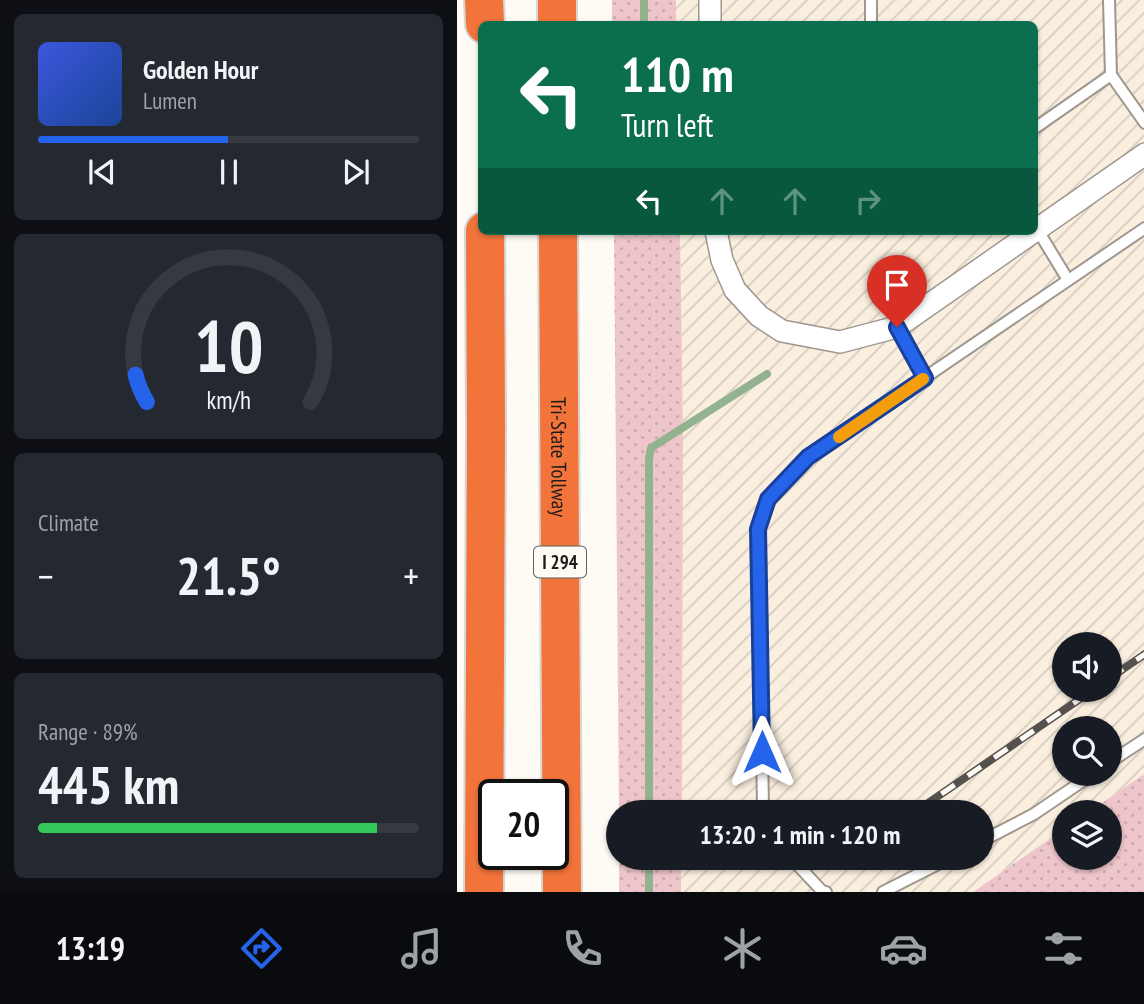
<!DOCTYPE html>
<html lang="en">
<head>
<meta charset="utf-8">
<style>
  :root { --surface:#171b24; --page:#242831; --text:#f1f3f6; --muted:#9ea1a6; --line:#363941; --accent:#2563eb }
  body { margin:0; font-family:"PT Sans Narrow",sans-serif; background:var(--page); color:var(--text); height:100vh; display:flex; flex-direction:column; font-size:26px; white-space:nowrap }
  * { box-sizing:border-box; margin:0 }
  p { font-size:23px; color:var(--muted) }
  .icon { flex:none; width:38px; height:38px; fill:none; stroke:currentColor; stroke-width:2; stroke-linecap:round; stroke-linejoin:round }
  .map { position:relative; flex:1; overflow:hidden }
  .drawer { display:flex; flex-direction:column; gap:14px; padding:14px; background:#0d0f14; width:457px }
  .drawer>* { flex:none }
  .top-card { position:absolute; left:21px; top:21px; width:560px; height:214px; border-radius:10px; box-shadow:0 2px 5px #0004; background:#0b6e4f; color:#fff; overflow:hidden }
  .buttons { position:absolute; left:595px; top:632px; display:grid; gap:14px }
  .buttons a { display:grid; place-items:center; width:70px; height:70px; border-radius:50%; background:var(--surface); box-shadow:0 2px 5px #0004; font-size:35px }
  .speed { position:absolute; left:21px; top:779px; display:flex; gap:14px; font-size:35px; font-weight:700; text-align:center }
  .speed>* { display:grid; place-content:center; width:91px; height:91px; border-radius:50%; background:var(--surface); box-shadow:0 2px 5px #0004; line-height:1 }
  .speed .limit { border:4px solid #111; border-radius:10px; background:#fff; color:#111 }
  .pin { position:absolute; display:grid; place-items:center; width:60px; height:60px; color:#fff; margin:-72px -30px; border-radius:50% 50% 50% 0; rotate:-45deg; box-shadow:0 0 7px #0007 }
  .pin .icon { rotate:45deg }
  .me { position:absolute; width:77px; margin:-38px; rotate:0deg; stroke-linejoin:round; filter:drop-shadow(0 0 5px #0008) }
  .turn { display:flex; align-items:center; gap:24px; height:147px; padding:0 28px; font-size:32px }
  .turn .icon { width:91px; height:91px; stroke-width:2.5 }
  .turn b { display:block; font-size:49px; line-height:60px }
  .lanes { display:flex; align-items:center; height:66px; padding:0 28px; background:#0003; justify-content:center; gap:35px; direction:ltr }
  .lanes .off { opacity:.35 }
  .big { font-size:52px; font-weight:800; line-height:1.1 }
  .drawer .tile { flex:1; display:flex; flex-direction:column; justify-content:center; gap:10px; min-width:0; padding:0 24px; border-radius:10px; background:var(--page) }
  .drawer .dial { align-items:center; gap:0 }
  .dial svg { height:182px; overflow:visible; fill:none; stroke:var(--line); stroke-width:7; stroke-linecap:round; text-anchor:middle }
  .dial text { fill:var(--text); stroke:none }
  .song { display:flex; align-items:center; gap:21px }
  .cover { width:84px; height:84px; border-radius:10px; background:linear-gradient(135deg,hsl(230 70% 55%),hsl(220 70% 35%)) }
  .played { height:7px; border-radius:4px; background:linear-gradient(90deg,var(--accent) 50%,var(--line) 50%) }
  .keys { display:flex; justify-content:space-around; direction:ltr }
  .heat { display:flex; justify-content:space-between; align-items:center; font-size:38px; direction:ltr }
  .charge { height:10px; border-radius:5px; background:linear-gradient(90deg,#34c759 89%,var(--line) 0) }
  .trip { position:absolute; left:149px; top:800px; width:388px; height:70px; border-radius:35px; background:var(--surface); box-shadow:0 2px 5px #0004; font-weight:800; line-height:70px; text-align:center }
  .menu { display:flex; height:112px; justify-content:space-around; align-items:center; background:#090b0e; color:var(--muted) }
  .menu .icon { width:49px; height:49px }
  .menu .selected { color:var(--accent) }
  .menu b { font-size:32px; color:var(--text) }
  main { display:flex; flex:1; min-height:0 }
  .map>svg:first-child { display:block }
  .industrial { fill:url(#industrial-furrows); fill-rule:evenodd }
  .grass { fill:url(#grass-dots) }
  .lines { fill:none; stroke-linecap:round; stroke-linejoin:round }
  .stream { stroke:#93b290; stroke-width:8 }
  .service-casing { stroke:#9e978f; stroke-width:14 }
  .minor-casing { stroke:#9e978f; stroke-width:24 }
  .motorway-casing { stroke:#d6d6d5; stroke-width:42 }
  .service { stroke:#fff; stroke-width:10 }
  .minor { stroke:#fff; stroke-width:21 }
  .motorway { stroke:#f2743a; stroke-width:38 }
  .rail-casing { stroke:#55524e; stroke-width:8 }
  .rail { stroke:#fefaf4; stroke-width:5; stroke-dasharray:16; stroke-linecap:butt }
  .route-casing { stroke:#184099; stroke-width:18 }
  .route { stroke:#2563eb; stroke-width:12 }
  .slow { stroke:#f59e0b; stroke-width:12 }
  .labels { text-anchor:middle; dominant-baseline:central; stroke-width:6; stroke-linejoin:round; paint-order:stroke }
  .shield { fill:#fefaf4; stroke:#615f5a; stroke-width:2 }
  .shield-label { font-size:19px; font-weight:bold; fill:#1e1c18 }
  .street-label { font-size:21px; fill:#1e1c18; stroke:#fefaf4 }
</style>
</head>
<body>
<main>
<section class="drawer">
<div class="tile">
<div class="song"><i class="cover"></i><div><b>Golden Hour</b><p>Lumen</p></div></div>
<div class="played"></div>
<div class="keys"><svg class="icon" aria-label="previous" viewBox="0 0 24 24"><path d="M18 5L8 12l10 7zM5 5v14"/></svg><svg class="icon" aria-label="pause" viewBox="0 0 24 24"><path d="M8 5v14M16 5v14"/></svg><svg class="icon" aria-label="next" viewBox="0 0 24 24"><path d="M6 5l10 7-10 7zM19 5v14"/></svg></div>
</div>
<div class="tile dial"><svg viewBox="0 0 100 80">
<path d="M14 69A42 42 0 1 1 86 69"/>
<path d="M14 69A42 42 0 0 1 9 57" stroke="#2563eb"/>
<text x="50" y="56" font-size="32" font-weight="700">10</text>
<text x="50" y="72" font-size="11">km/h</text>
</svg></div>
<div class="tile"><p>Climate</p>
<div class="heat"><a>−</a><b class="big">21.5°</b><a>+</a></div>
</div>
<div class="tile"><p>Range · 89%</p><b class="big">445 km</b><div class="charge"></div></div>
</section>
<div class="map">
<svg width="688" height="892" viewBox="0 0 688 892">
  <defs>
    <pattern id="industrial-furrows" width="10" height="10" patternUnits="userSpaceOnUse" patternTransform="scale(1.75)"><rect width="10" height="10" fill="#faefdf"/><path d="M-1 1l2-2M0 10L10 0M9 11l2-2" fill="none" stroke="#d6ccbf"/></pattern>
    <pattern id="grass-dots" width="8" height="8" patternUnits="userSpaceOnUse" patternTransform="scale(1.75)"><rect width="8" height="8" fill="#eec5ca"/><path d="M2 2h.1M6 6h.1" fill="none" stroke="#cca9ad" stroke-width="1.8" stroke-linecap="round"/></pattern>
  </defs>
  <rect width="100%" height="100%" fill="#fefaf4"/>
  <path class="industrial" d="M219,0h468v774l-55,38h-25v17l-91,63h-292v-34h301v-46h-300l1,-387 -3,-194h355v-207h-359zM607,644h46v46h-46zM607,728h46v46h-46z"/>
  <g class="grass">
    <rect x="155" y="0" width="64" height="24"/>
    <polygon points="157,231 223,231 226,425 225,812 162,812"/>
    <polygon points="687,774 687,892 516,892 607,829 607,858 653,858 653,812 632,812"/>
    <rect x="162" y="858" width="62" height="34"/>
  </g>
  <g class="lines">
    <g class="stream">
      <polyline points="187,0 187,24"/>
      <polyline points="192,812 192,459 194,448 310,374"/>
      <polyline points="192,858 192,892"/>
    </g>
    <g class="service-casing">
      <g id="service">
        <polyline points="414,0 414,24"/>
        <polyline points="652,0 654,75 688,123"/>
        <polyline points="578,128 654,75"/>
        <polyline points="580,229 611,280"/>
        <polyline points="440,327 468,378"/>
        <polyline points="653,762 688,739"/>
        <polyline points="308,812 306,807 301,529 311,499 351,457 688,228"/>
        <polyline points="525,841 577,814 636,774"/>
        <polyline points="334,858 365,891 369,892"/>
        <polyline points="426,892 493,858"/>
      </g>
    </g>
    <g class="minor-casing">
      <g id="minor">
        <polyline points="253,0 253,24"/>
        <polyline points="259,231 265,260 278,290 302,316 325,331 383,342 440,327 688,154"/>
      </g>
    </g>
    <g class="motorway-casing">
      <g id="motorway">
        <polyline points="27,0 28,24"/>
        <polyline points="100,0 100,24"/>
        <path id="s1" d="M101,231l4,661"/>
        <polyline points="27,892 29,427 28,231"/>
      </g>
    </g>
    <use href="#service" class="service"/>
    <use href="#minor" class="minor"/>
    <use href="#motorway" class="motorway"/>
    <g class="rail-casing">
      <g id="rail">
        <polyline points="653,678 688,654"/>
        <polyline points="458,812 636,690"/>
      </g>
    </g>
    <use href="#rail" class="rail"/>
  </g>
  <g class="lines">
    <g class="route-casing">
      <polyline id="route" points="305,752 301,529 311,499 351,457 468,378 440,327"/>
    </g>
    <use href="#route" class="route"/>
    <polyline class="slow" points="382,437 466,379"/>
  </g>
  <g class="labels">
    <rect class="shield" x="77" y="546.5" width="52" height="31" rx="5"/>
    <g class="shield-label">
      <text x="103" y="562">I 294</text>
    </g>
    <g class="street-label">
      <text stroke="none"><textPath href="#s1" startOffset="226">Tri-State Tollway</textPath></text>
    </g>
  </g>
</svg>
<div class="buttons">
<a><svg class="icon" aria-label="sound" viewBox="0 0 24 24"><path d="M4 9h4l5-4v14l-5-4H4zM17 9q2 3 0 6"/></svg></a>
<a><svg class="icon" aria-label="search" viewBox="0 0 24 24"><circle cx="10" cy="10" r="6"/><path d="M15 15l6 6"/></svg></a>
<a><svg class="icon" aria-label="layers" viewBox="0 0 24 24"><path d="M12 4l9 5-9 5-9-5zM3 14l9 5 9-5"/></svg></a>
</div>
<div class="speed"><div class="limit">20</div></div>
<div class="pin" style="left:440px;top:327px;background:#d93025"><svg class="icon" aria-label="arrive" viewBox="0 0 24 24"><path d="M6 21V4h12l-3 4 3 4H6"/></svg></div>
<svg class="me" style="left:305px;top:752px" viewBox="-20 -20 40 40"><path d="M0-17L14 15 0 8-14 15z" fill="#2563eb" stroke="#fff" stroke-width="4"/></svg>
<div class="trip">13:20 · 1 min · 120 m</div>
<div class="top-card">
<div class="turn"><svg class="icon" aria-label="left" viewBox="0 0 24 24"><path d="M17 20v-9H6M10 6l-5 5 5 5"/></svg><div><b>110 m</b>Turn left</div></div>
<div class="lanes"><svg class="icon" aria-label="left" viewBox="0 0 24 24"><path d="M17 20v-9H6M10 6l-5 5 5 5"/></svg><svg class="icon off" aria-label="ahead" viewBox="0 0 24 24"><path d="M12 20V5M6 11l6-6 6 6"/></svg><svg class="icon off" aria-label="ahead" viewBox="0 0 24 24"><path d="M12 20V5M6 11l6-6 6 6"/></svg><svg class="icon off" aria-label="right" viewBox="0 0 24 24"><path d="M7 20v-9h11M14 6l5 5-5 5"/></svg></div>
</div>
</div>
</main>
<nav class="menu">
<b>13:19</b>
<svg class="icon selected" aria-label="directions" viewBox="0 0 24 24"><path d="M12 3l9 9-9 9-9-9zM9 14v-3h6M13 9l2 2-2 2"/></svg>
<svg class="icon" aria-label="music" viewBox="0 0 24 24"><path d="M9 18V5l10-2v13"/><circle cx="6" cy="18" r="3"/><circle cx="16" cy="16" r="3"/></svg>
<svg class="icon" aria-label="phone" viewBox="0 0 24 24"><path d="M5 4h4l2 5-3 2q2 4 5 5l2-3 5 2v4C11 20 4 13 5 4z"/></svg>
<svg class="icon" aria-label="climate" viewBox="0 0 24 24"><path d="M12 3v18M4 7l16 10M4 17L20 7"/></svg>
<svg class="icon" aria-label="car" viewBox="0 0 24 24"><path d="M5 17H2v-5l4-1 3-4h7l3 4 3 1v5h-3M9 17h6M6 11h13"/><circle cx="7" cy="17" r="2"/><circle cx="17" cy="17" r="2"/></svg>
<svg class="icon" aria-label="filters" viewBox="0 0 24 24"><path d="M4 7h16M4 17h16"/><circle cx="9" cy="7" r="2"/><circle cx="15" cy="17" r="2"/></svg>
</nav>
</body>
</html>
